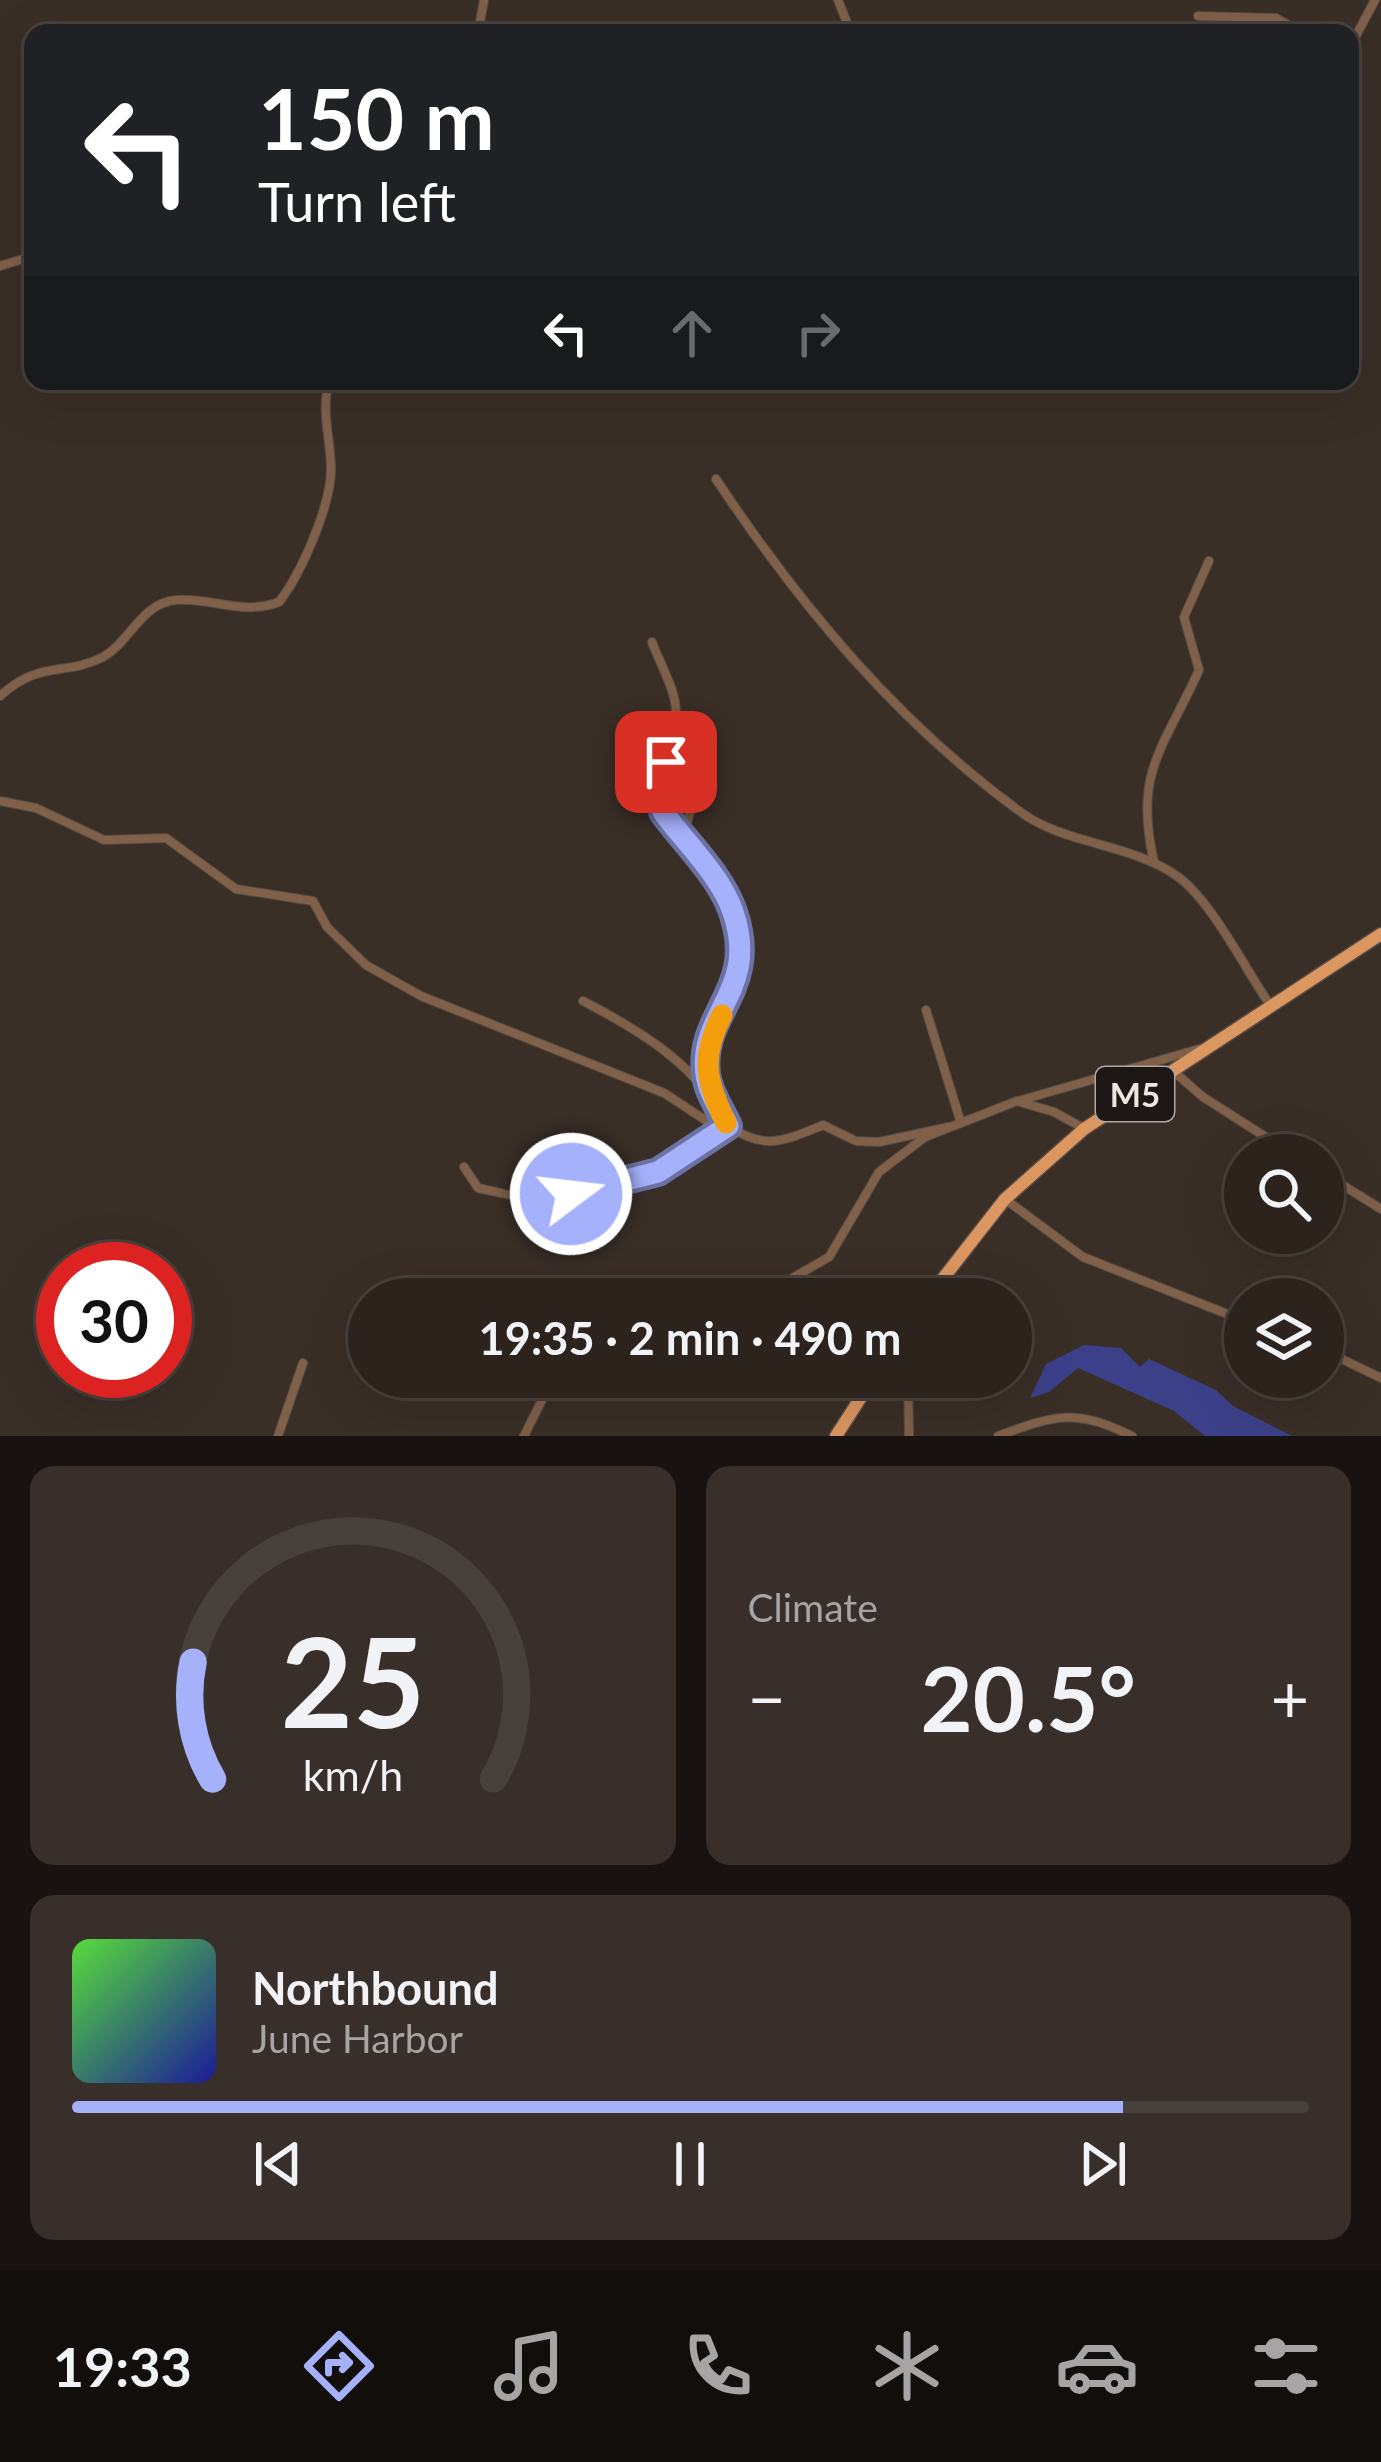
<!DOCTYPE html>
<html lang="en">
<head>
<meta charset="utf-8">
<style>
  :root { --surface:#2c231d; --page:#382f2a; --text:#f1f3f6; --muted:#a6a4a4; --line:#48403b; --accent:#a6b1fc }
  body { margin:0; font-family:Lato,sans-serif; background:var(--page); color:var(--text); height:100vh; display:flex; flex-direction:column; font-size:45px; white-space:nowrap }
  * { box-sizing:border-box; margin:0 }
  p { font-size:39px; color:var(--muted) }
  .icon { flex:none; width:66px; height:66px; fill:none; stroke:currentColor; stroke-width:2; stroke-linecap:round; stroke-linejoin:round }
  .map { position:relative; height:1436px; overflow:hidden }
  .details { display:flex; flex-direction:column; gap:30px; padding:30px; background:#181310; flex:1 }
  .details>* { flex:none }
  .top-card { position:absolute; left:24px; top:24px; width:1335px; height:366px; border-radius:24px; box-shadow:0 12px 48px #0002,0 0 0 3px var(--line); background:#202124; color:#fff; overflow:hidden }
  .tools { position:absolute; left:1224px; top:1134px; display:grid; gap:24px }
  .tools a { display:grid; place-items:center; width:120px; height:120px; border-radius:50%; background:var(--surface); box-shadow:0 12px 48px #0002,0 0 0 3px var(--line); font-size:60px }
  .speed { position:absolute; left:36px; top:1242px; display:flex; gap:24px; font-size:60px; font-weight:700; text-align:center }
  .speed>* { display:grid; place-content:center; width:156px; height:156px; border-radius:50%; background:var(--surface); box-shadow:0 12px 48px #0002,0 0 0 3px var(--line); line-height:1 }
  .speed .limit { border:18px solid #d22; background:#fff; color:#111 }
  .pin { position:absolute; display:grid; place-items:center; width:102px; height:102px; color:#fff; margin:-51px; border-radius:24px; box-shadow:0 6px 18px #0006 }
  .me { position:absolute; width:132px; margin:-66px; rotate:75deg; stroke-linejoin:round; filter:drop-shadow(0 0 9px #0008) }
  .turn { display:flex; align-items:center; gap:42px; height:252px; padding:0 36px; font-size:54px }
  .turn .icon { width:156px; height:156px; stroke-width:2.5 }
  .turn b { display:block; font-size:84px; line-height:102px }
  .lanes { display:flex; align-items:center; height:114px; padding:0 36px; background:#0003; justify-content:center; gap:60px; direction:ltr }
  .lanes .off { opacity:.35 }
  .big { font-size:90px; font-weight:700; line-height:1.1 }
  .details .widget { flex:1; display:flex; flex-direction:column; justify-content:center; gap:18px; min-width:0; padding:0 42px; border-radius:24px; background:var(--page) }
  .details .dial { align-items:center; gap:0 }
  .dial svg { height:312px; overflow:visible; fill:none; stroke:var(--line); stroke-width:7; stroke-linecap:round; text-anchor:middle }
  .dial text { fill:var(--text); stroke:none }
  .song { display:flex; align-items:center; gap:36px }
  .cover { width:144px; height:144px; border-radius:18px; background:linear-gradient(135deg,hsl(110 70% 55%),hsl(240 70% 35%)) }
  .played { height:12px; border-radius:6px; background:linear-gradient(90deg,var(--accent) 85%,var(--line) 85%) }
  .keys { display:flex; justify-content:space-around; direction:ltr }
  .heat { display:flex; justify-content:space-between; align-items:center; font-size:66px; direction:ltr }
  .details .tiles { flex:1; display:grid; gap:30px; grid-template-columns:1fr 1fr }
  .widget:last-child { grid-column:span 2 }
  .trip { position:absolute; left:348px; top:1278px; width:684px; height:120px; border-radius:60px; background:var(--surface); box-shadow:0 12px 48px #0002,0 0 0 3px var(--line); font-weight:700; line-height:120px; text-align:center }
  .tab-bar { display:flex; height:192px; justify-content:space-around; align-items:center; background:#120e0c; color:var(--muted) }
  .tab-bar .icon { width:84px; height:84px }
  .tab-bar .on { color:var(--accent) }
  .tab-bar b { font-size:54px; color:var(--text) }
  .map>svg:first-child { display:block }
  .water { fill:#3c4089 }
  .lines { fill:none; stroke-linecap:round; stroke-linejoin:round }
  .minor-casing { stroke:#574c45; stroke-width:10 }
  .trunk-casing { stroke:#574c45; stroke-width:15 }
  .minor { stroke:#806049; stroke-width:8 }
  .trunk { stroke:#dc9660; stroke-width:12 }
  .route-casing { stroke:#6c73a4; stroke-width:30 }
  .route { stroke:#a6b1fc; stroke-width:21 }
  .slow { stroke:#f59e0b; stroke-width:21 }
  .labels { text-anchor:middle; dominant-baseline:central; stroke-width:12; stroke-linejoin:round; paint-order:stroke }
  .shield { fill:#1d1815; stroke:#afa8a4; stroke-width:3 }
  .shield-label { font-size:33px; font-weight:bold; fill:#eee6e1 }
</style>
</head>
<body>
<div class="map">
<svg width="1381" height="1436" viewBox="0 0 1381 1436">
  <rect width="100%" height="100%" fill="#3a2f27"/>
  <polygon class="water" points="1084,1345 1121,1348 1140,1367 1149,1359 1216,1390 1233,1406 1292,1436 1205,1436 1174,1411 1078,1368 1049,1392 1030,1398 1046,1364"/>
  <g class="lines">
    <g class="minor-casing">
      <g id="minor">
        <polyline points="838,0 851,33"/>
        <polyline points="1198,16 1276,18 1303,33"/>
        <polyline points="478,33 484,0"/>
        <polyline points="1350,47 1375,0"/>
        <polyline points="0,266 33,256"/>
        <path d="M716,479c84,127 182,244 306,334 41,30 107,31 152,61 36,23 71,95 96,131"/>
        <path d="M652,642c7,20 24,48 24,70 0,30 -26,69 -14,99 24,56 82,82 80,151 -1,48 -51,78 -31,129"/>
        <path d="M0,696c41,-37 64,-19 103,-39 27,-15 38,-54 73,-57 35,-3 67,16 103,2 22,-28 53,-98 52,-135 -1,-31 -10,-55 -2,-86"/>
        <path d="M0,801l36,7 68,32 62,-2 70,51 77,12 14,26 39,38 55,31 243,97 55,36 9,-3c38,25 56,15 95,-1l33,16 23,1 70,-15"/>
        <polyline points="682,839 697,790"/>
        <path d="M1154,862c-21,-90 10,-114 45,-192l-15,-53 25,-56"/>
        <path d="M583,1001c58,30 116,65 145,125"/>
        <polyline points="926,1010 961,1123"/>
        <polyline points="1172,1070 1203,1097 1294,1155"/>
        <polyline points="1018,1101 1199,1049"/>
        <polyline points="464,1167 478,1188 542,1202 658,1172 719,1129"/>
        <polyline points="1323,1173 1381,1209"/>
        <polyline points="1005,1199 1083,1257 1245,1321"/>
        <polyline points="756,1299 829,1257 879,1172 925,1137 1017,1101 1054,1112 1083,1128"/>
        <polyline points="1323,1350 1381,1378"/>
        <polyline points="908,1377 909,1436"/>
        <polyline points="278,1436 303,1363"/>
        <polyline points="524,1436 543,1398 566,1377"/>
        <path d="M998,1436c57,-21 77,-28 134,0"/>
      </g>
    </g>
    <g class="trunk-casing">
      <g id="trunk">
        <polyline points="927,1299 1005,1199 1084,1129 1381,934"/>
        <polyline points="836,1436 874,1377"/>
      </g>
    </g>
    <use href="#minor" class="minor"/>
    <use href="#trunk" class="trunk"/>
  </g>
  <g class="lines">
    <g class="route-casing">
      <path id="route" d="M571,1194l87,-22 70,-46c-8,-17 -20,-34 -22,-52 -8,-61 54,-84 27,-162 -12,-36 -48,-70 -70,-100l3,-50"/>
    </g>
    <use href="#route" class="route"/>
    <path class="slow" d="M722,1015c-22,43 -16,66 4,108"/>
  </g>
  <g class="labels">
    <rect class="shield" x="1096" y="1067" width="78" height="54" rx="9"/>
    <g class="shield-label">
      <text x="1135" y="1094">M5</text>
    </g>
  </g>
</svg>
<div class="tools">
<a><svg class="icon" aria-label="search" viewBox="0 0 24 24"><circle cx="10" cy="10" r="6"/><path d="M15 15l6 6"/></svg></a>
<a><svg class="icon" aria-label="layers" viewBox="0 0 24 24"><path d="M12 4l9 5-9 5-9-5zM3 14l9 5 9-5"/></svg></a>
</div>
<div class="speed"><div class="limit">30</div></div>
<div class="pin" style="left:666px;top:762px;background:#d93025"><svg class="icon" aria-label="arrive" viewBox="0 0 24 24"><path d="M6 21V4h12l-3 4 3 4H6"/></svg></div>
<svg class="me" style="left:571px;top:1194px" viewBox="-20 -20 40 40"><circle r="17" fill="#a6b1fc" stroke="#fff" stroke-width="3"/><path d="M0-11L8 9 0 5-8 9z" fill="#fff"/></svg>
<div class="trip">19:35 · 2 min · 490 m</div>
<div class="top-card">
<div class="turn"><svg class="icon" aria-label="left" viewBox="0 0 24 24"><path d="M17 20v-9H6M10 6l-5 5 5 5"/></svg><div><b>150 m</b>Turn left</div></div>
<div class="lanes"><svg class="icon" aria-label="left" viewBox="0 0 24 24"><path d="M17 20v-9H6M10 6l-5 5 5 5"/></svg><svg class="icon off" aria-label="ahead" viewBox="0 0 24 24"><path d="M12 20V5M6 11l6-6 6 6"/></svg><svg class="icon off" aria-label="right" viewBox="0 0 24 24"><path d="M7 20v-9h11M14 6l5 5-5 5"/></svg></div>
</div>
</div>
<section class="details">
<div class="tiles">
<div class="widget dial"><svg viewBox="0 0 100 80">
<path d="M14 69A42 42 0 1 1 86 69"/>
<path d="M14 69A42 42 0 0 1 9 39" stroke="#a6b1fc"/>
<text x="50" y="56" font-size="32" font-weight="700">25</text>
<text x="50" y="72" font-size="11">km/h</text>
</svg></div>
<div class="widget"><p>Climate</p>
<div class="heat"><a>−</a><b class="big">20.5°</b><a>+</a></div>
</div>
<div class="widget">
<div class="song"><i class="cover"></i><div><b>Northbound</b><p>June Harbor</p></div></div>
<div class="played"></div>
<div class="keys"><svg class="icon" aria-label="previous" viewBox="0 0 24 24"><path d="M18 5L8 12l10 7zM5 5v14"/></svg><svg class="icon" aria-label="pause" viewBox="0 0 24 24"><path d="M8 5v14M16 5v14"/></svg><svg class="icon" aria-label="next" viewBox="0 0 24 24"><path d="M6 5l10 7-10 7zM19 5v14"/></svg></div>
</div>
</div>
</section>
<nav class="tab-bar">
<b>19:33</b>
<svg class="icon on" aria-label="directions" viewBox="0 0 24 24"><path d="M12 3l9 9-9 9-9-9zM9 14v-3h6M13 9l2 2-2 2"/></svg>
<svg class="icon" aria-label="music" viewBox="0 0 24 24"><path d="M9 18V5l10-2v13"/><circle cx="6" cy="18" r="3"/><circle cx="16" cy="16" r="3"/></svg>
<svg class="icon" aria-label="phone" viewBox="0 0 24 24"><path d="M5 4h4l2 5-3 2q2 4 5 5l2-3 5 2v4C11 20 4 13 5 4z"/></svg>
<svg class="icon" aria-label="climate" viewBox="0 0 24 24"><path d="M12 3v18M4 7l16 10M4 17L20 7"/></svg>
<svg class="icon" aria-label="car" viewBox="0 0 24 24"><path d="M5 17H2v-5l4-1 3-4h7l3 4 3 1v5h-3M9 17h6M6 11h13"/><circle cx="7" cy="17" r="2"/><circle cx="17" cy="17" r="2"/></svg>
<svg class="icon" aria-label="filters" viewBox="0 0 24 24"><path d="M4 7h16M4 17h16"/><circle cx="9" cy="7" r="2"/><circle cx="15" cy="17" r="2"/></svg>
</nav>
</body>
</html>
